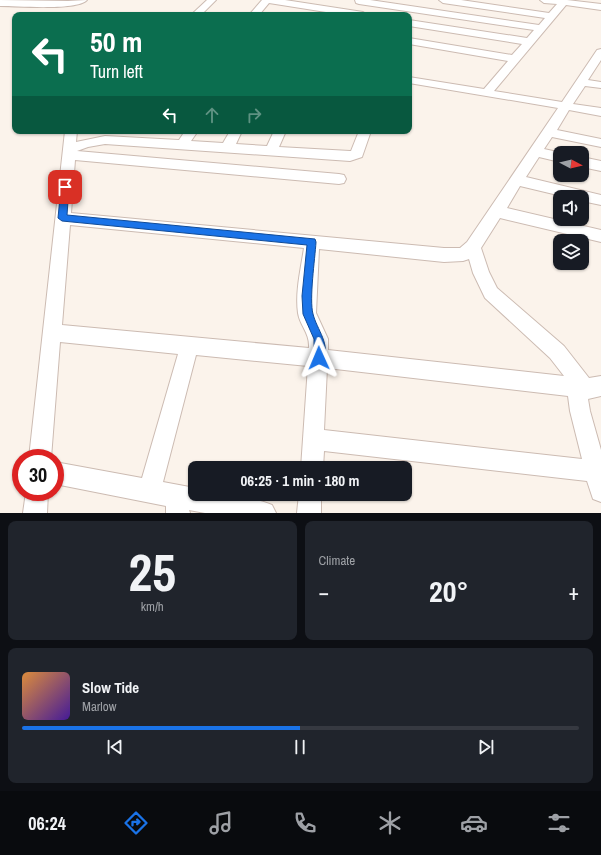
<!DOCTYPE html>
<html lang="en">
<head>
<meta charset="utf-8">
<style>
  :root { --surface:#171b24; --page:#20242c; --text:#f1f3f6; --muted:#9ea1a6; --line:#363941; --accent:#1a73e8 }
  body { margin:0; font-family:"Archivo Narrow",sans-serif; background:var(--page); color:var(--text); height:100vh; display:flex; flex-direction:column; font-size:15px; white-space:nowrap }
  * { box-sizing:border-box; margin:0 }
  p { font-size:13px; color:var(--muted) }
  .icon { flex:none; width:22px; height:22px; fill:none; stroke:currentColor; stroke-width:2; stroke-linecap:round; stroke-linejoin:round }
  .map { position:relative; height:513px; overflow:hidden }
  .side { display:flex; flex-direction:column; gap:8px; padding:8px; background:#0d0f14; flex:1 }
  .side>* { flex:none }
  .hud { position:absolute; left:12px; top:12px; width:400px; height:122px; border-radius:8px; box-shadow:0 1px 3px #0004; background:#0b6e4f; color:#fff; overflow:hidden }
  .needle { width:26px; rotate:97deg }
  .tools { position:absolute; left:553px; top:146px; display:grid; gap:8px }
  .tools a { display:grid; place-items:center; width:36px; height:36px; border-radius:8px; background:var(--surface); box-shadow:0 1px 3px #0004; font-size:20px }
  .speed { position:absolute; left:12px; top:449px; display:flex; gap:8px; font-size:20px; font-weight:700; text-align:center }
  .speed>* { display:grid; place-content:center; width:52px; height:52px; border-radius:50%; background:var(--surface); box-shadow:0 1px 3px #0004; line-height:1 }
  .speed .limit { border:6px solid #d22; background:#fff; color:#111 }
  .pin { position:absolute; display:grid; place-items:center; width:34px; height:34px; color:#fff; margin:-17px; border-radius:8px; box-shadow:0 2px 6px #0006 }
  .me { position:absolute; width:44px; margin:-22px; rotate:359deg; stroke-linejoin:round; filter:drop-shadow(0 0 3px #0008) }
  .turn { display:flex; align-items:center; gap:14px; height:84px; padding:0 12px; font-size:18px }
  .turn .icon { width:52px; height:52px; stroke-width:2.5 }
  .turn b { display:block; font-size:28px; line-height:34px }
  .lanes { display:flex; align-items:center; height:38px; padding:0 12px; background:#0003; justify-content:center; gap:20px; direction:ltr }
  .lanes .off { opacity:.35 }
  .big { font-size:30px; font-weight:700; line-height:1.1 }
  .side .card { flex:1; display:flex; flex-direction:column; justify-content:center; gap:6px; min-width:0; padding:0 14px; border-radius:8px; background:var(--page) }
  .side .dial { align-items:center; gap:0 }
  .dial b { font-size:52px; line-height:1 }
  .song { display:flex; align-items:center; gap:12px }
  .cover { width:48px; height:48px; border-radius:6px; background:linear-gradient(135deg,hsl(30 70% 55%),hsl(260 70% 35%)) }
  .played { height:4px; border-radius:2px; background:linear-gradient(90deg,var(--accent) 50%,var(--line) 50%) }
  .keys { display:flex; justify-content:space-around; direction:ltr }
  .heat { display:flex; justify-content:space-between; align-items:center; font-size:22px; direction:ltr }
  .side .tiles { flex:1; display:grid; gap:8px; grid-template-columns:1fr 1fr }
  .card:last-child { grid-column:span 2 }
  .trip { position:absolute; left:188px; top:461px; width:224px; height:40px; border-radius:8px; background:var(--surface); box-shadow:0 1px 3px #0004; font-weight:700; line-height:40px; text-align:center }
  .menu { display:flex; height:64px; justify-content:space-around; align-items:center; background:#090b0e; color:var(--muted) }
  .menu .icon { width:28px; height:28px }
  .menu .on { color:var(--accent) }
  .menu b { font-size:18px; color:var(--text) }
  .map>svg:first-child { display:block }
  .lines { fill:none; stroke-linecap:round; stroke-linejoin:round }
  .minor-casing { stroke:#ccbbb2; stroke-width:2 }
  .minor { fill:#fff; fill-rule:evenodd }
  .route { fill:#1a73e8; stroke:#114b97 }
</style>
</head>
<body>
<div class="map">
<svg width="601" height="513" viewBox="0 0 601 513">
  <rect width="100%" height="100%" fill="#fbf3eb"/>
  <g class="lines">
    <g class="minor-casing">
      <g id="minor">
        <path d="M0,0l68,1 19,-1c-10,11 -70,6 -87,6z"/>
        <polygon points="207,0 216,0 201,15 191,15"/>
        <polygon points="262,0 285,0 363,12 368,15 345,15 269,3 259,15 249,15"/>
        <path d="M355,0h15l169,25 6,-7 -102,-15 -4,-3h22l88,13 8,-9 -13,-1 -4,-3h27l34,4v6l-35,-5 -72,86 68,11 35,-52 4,-1v11l-13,20 13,2v6l-16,-2 -12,18 28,4v8l-32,-6 -12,20 44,9v8l-49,-10 -8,12 18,4h-2v9l-21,-5 -13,20 75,18v10l-19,-4v-4h-16l-46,-11 -13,22 94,22v12l-101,-24 -19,30 8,24 8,16 67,58 25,32 12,-2v20l-13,3 2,12 11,39v52l-8,-3 -6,-18 -263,-30 -1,17h-22l7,-102 -112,-11 -33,127 32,6v6c26,0 53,1 77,11l4,8h-71l-16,-3 1,3h-24v-7l-111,-22v-22l87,16 36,-124 -118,-12 -9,116h-22l36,-327h12l-1,11 29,-6 74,4 6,-9h13l-7,10 32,2 7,-12h12l-6,13 31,2 7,-15h12l-7,16 71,4h1l8,-20h12l-9,26 -12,4 -245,-17 -17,3 -11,4 262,23 5,1 2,4 -2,4 -5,1 -264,-24 -4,53 373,35h16l7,-6 91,-134 -149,-25v-6l75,12 24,-28 -99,-17v-6l103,17 10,-11 -113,-18v-6l118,18 7,-8 -175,-26 -3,-1zM70,225l234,23c-3,20 -9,44 -6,65 2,13 12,20 11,35l-247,-23zM319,249l125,13 19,-1 6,-2 4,14 12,25 65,60 14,18 -236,-26v-11l-12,-26zM327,368l241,28 2,15 12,48 -258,-29z"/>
        <polygon points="582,157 601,161 601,171 582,167"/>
        <polygon points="26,492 48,492 47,513 23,513"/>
        <polygon points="299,494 321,494 321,513 297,513"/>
      </g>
    </g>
    <use href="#minor" class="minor"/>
  </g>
  <path class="route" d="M65,184l4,3 -2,28 248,24 1,3c-1,17 -7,57 -3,72 4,16 18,30 10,48l-4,1 -4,-1 -1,-4v-19l-11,-25 -1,-18 5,-51 -245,-24 -4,-3 3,-31z"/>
</svg>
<div class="tools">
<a><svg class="needle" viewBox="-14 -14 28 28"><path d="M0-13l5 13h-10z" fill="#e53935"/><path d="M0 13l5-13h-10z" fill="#9ea1a6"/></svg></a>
<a><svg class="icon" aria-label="sound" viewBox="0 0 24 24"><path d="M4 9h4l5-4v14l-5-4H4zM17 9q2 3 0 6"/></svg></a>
<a><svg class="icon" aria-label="layers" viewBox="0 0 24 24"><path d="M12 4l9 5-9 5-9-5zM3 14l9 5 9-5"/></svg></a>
</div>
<div class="speed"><div class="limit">30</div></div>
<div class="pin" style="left:65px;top:187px;background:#d93025"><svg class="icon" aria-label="arrive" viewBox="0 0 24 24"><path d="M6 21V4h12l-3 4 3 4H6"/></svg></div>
<svg class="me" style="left:319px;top:358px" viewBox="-20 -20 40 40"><path d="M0-17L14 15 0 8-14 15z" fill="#1a73e8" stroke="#fff" stroke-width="4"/></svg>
<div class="trip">06:25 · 1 min · 180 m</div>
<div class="hud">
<div class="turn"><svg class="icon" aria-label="left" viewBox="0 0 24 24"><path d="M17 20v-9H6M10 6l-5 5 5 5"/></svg><div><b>50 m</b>Turn left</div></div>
<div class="lanes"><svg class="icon" aria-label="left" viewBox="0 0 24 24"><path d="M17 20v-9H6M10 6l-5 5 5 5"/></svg><svg class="icon off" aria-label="ahead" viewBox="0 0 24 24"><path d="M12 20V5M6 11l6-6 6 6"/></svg><svg class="icon off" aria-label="right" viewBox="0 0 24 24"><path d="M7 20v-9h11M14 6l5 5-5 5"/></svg></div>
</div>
</div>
<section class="side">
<div class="tiles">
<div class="card dial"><b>25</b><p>km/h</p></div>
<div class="card"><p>Climate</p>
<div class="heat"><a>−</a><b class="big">20°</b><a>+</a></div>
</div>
<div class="card">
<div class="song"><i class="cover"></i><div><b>Slow Tide</b><p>Marlow</p></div></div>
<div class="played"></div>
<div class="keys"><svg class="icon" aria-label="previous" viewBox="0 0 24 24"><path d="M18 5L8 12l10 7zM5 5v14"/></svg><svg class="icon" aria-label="pause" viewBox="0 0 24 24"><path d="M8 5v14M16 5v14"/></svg><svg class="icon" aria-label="next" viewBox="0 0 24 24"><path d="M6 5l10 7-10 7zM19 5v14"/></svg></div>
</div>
</div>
</section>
<nav class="menu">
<b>06:24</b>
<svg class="icon on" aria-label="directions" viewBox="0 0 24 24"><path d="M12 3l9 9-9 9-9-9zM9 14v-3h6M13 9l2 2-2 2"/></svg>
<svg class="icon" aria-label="music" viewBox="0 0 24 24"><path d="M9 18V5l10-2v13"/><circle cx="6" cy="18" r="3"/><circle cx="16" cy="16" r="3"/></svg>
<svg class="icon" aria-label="phone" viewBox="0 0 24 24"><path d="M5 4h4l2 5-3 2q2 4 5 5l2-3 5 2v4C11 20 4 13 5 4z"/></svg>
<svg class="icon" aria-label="climate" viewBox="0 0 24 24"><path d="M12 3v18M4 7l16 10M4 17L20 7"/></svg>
<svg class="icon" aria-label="car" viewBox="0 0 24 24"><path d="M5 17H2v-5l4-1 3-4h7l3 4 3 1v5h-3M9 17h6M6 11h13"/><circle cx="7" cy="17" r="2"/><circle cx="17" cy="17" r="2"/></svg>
<svg class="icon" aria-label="filters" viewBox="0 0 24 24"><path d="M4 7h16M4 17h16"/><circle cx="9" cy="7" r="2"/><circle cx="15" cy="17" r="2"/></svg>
</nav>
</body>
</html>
